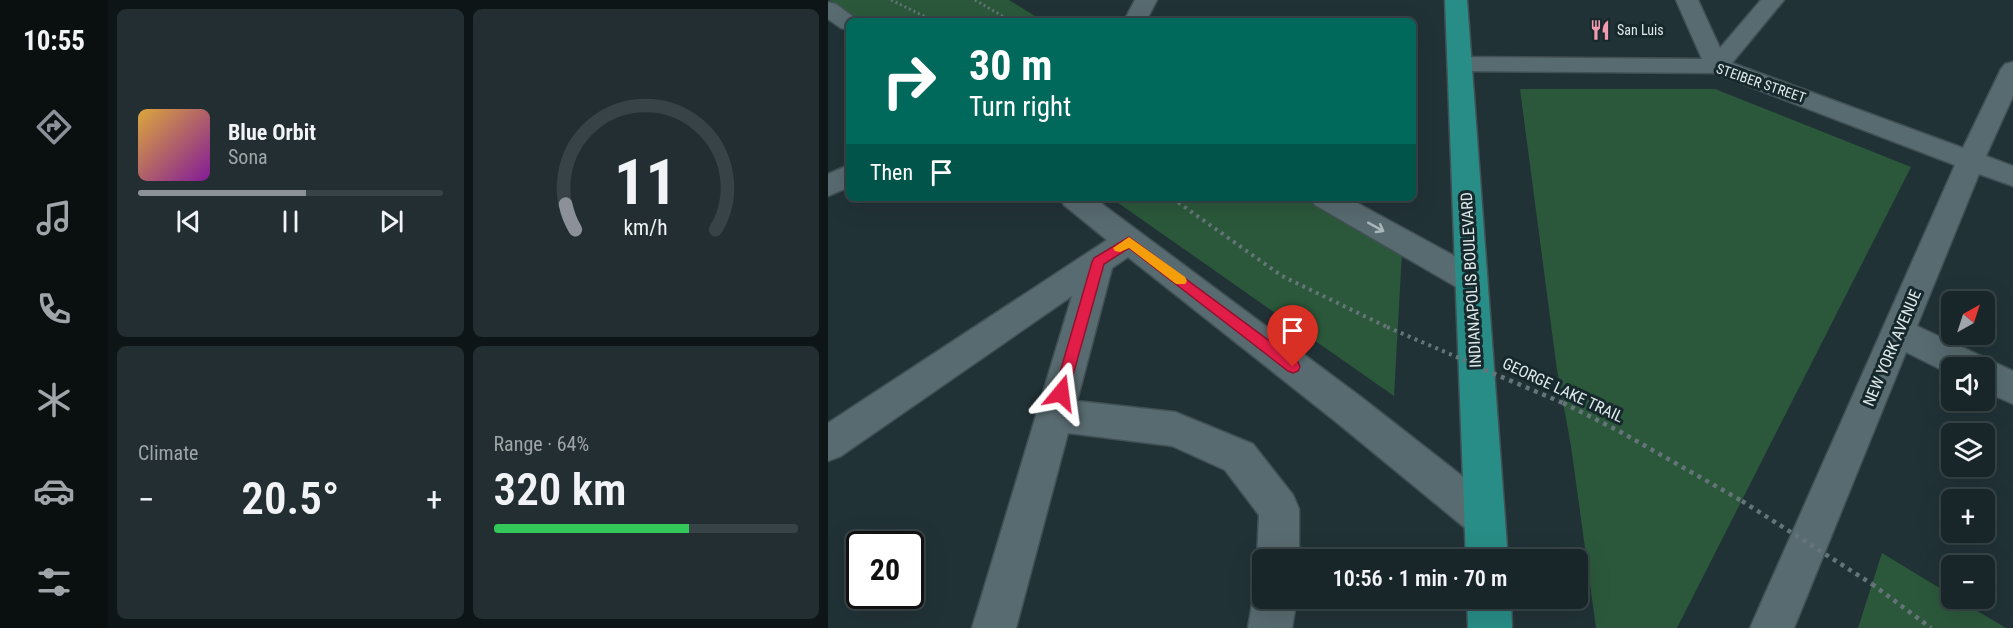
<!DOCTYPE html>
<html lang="en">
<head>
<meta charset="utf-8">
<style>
  :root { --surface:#192629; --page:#222e31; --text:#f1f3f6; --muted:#9fa5a8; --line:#374346; --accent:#8c9099 }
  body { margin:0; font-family:"Roboto Condensed",sans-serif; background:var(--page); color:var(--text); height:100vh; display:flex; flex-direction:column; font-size:22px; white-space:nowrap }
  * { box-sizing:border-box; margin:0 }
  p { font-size:20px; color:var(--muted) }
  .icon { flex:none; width:33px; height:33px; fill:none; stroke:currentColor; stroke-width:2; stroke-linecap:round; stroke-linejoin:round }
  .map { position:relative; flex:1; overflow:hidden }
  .side { display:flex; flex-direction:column; gap:9px; padding:9px; background:#0e1517; width:720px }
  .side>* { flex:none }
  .hud { position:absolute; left:18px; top:18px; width:570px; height:183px; border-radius:9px; box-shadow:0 6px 24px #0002,0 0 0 2px var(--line); background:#00695c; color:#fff; overflow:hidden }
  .needle { width:39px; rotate:39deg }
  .fabs { position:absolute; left:1113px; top:291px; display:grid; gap:12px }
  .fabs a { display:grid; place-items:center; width:54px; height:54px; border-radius:9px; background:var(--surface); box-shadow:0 6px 24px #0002,0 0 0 2px var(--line); font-size:30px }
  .speed { position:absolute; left:18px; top:531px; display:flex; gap:12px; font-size:30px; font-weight:700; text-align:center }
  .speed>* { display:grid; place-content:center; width:78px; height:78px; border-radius:50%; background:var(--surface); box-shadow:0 6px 24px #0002,0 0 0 2px var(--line); line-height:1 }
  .speed .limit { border:3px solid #111; border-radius:9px; background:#fff; color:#111 }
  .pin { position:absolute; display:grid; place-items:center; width:51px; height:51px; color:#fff; margin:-62px -26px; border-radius:50% 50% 50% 0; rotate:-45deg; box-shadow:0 0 6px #0007 }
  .pin .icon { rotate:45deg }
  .me { position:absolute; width:66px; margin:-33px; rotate:16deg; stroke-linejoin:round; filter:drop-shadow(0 0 4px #0008) }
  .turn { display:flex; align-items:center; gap:21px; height:126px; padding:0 24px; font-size:27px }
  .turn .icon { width:78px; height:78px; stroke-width:2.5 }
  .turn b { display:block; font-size:42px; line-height:51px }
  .then { display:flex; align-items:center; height:57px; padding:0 24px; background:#0003; gap:12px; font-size:22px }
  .big { font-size:45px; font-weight:600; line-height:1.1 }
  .side .widget { flex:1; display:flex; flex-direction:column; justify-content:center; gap:9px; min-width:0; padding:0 21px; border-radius:9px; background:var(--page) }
  .side .dial { align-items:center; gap:0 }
  .dial svg { height:156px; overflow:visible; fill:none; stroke:var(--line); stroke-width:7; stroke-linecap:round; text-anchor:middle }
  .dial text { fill:var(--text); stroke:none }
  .song { display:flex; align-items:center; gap:18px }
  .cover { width:72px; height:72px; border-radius:9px; background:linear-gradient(135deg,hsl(40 70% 55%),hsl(290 70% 35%)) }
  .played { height:6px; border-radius:3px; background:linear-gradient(90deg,var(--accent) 55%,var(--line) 55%) }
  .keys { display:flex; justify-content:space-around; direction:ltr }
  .heat { display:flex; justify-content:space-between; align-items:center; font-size:33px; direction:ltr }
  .charge { height:9px; border-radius:4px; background:linear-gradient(90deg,#34c759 64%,var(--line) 0) }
  .side .tiles { flex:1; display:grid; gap:9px; grid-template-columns:repeat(2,1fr) }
  .trip { position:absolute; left:424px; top:549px; width:336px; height:60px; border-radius:9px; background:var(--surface); box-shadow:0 6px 24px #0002,0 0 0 2px var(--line); font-weight:600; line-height:60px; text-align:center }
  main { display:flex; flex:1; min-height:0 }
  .dock { display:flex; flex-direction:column; width:108px; justify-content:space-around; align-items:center; background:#0a0f10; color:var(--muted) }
  .dock .icon { width:42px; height:42px }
  .dock .selected { color:var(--accent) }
  .dock b { font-size:27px; color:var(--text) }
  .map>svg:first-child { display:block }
  .green { fill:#2b583b }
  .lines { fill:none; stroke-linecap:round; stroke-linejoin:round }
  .minor-casing { stroke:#415054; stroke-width:3 }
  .major-casing { stroke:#415054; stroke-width:3 }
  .path-far2 { stroke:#657478; stroke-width:3; stroke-dasharray:2 3; stroke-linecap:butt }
  .path-far1 { stroke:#657478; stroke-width:4; stroke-dasharray:3 4.5; stroke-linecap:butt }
  .path { stroke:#657478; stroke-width:4.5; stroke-dasharray:4 5; stroke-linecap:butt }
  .minor { fill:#586b70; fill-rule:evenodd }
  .major { fill:#288d86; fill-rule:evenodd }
  .path-bridge-far1 { stroke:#657478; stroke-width:4; stroke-dasharray:3 4.5; stroke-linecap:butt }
  .path-bridge { stroke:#657478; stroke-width:4.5; stroke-dasharray:4 5; stroke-linecap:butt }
  .oneway { stroke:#a9b7ba }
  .route { fill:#e11d48; stroke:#92132f; stroke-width:1.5 }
  .slow { fill:#f59e0b }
  .labels { text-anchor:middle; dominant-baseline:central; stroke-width:6; stroke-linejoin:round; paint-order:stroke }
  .far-poi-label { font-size:14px; fill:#dfeaec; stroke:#17292c; text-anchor:start }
  .far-street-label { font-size:14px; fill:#dfeaec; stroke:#17292c }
  .street-label { font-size:16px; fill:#dfeaec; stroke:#17292c }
</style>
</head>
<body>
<main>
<nav class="dock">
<b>10:55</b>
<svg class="icon selected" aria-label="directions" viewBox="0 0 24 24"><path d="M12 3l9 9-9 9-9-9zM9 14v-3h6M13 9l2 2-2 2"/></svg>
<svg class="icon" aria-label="music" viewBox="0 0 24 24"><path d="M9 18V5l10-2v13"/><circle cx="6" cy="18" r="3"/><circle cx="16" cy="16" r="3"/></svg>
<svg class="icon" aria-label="phone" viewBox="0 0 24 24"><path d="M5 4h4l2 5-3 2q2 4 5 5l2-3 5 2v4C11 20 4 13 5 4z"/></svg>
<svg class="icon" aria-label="climate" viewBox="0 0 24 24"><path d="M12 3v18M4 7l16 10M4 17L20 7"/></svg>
<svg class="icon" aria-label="car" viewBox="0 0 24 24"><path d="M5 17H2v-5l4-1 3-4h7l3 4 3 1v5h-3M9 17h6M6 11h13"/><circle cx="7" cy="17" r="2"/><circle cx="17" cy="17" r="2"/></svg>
<svg class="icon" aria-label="filters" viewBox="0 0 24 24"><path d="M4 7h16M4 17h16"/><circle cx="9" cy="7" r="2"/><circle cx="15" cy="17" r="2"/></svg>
</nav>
<section class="side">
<div class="tiles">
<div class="widget">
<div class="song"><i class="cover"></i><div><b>Blue Orbit</b><p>Sona</p></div></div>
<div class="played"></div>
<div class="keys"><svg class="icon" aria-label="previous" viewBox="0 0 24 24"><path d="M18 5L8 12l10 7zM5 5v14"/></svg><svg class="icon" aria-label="pause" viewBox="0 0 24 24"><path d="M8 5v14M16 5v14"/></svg><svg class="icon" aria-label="next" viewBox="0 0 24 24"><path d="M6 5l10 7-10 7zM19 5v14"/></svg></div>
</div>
<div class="widget dial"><svg viewBox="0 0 100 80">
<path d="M14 69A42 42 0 1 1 86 69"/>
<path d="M14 69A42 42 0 0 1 9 56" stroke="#8c9099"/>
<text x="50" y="56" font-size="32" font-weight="700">11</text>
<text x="50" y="72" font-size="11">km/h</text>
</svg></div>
<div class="widget"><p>Climate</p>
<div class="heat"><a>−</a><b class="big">20.5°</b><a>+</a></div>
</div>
<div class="widget"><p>Range · 64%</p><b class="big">320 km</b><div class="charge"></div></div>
</div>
</section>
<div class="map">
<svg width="1185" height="628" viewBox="0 0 1185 628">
  <rect width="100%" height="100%" fill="#213237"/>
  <g class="green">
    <polygon points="1,0 181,0 215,21 31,21"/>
    <polygon points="692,89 887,89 1083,167 849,628 768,628 743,446 729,370"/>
    <polygon points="283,198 480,198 574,252 566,396"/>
    <polygon points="1054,553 1123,595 1124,598 1129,599 1178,628 1030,628"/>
  </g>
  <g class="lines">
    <g class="minor-casing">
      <g id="minor">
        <polygon points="307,0 329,0 318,21 296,21"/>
        <polygon points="848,0 870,0 892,48 933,0 956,0 904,63 1135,148 1173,69 1177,64 1185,62 1185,96 1158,156 1185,166 1185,186 1151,174 1089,326 1185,371 1185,404 1156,391 1156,368 1124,368 1124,375 1078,352 966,628 922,628 1127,165 886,73 632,71 624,69 620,64 624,59 632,57 874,59"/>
        <polygon points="0,2 8,4 31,21 21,21 21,30 13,28 0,19"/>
        <polygon points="21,165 21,187 0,196 0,174"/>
        <polygon points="232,198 266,198 533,397 670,504 676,518 670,532 656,538 642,532 507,421 300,257 284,268 249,401 347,412 425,444 465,495 471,509 471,560 435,560 435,575 429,560 431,515 397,470 344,446 240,433 188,628 144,628 244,296 13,456 0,461 0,423 279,240 236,205"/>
        <polygon points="483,198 520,198 654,271 659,280 654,289 643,292 632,289 487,205"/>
        <polygon points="435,581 435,598 469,598 464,628 420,628 425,598 432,583"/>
      </g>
    </g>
    <g class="major-casing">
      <g id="major">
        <polygon points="617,0 639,0 680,560 638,560"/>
        <polygon points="639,598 683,598 684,628 640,628"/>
      </g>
    </g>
    <g class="path-far2">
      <polyline points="63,0 106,21"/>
      <polyline points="147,0 183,21"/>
    </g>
    <polyline class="path-far1" points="344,198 454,276 559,327"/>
    <g class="path">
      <polyline points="735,403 791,431 914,501"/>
      <polyline points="1044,584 1103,628"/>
    </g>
    <use href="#minor" class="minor"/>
    <use href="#major" class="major"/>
    <polyline class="path-bridge-far1" points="559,327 652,367"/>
    <g class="path-bridge">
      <polyline points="648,366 735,403"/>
      <polyline points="914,501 1044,584"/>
    </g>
  </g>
  <defs><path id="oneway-shaft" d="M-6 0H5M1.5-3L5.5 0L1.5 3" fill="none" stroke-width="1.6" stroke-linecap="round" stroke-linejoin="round" transform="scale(1.5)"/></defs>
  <use class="oneway" href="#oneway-shaft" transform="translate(548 227) rotate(29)"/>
  <polygon class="route" points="301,237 470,362 472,367 470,371 465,373 460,371 301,248 276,264 240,393 238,398 233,400 228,398 226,393 264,262 266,258"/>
  <polygon class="slow" points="301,237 357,277 359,281 357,284 348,284 301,248 292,252 287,251 285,248"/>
  <defs>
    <g id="restaurant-bare" transform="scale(1.62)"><path d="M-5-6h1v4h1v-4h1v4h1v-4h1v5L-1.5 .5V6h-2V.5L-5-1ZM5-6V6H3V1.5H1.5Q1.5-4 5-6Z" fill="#f29ab0" stroke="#17292c" stroke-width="2.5" paint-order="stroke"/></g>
  </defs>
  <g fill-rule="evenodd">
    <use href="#restaurant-bare" x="772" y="30"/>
  </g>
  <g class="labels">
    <g class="far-poi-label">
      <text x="789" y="30">San Luis</text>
    </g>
    <g class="far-street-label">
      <text transform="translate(933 83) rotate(19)">STEIBER STREET</text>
    </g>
    <g class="street-label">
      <text transform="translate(643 280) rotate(-93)">INDIANAPOLIS BOULEVARD</text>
      <text transform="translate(1064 348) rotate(-67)">NEW YORK AVENUE</text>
      <text transform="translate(735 390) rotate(25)">GEORGE LAKE TRAIL</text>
    </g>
  </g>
</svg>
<div class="fabs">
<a><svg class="needle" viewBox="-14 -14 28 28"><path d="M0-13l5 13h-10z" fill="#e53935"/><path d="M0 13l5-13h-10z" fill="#9fa5a8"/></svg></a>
<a><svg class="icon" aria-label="sound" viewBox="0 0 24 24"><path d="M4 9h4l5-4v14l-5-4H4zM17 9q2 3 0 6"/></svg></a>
<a><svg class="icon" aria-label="layers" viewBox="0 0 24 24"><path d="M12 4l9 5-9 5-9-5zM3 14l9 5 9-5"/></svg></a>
<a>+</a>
<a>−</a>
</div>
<div class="speed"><div class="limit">20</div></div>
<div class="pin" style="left:465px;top:367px;background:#d93025"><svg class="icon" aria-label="arrive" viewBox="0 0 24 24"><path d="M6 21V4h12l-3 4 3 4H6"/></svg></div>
<svg class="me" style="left:233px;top:393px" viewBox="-20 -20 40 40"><path d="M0-17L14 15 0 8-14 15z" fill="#e11d48" stroke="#fff" stroke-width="4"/></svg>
<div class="trip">10:56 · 1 min · 70 m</div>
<div class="hud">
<div class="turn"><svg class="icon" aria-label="right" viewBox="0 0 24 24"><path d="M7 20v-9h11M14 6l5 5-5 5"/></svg><div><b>30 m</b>Turn right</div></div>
<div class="then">Then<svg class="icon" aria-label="arrive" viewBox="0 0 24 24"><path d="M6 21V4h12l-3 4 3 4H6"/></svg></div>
</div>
</div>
</main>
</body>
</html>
